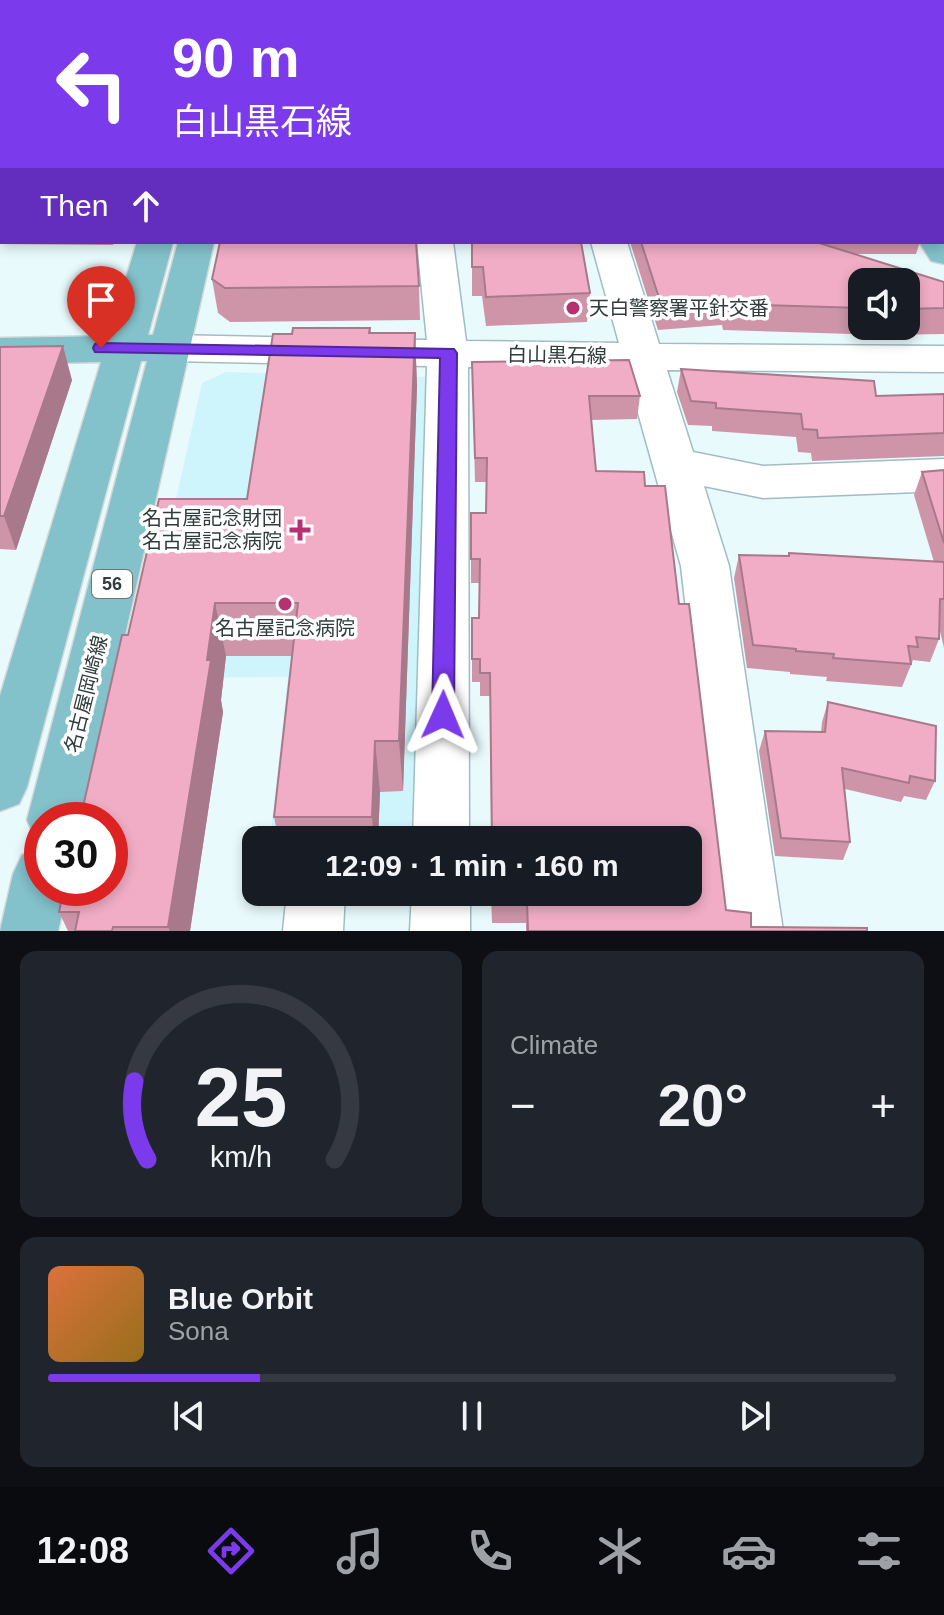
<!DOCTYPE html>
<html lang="en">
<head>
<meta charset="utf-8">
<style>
  :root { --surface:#171b24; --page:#20242c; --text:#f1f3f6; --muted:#9ea1a6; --line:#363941; --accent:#7c3aed }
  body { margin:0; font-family:Helvetica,"Noto Sans JP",sans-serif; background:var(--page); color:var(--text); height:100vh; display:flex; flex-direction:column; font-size:30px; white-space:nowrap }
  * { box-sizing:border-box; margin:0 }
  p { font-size:26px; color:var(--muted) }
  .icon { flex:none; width:44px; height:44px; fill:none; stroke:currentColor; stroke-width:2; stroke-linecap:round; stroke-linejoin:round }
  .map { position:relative; height:931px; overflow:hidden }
  .drawer { display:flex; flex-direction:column; gap:20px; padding:20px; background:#0d0f14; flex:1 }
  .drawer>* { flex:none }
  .hud { position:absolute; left:0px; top:0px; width:944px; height:244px; box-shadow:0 4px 12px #0003; background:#7c3aed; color:#fff; overflow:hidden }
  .buttons { position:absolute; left:848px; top:268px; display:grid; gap:16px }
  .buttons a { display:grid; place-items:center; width:72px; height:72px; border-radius:16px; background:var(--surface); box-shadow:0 4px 12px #0003; font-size:40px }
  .speed { position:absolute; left:24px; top:802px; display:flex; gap:16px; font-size:40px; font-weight:700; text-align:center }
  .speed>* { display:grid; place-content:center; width:104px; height:104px; border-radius:50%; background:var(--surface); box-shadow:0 4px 12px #0003; line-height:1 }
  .speed .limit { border:12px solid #d22; background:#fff; color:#111 }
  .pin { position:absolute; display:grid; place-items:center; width:68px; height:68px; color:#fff; margin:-82px -34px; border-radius:50% 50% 50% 0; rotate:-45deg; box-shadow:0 0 8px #0007 }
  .pin .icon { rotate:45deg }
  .me { position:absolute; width:88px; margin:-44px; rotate:1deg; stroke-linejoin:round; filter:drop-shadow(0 0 6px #0008) }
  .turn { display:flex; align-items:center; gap:28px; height:168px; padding:0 40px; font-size:36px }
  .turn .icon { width:104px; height:104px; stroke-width:2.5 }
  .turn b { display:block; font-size:56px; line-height:68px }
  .then { display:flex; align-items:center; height:76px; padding:0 40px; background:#0003; gap:16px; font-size:30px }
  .big { font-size:60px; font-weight:700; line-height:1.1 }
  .drawer .widget { flex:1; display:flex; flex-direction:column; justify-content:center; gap:12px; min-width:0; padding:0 28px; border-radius:16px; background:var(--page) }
  .drawer .dial { align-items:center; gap:0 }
  .dial svg { height:208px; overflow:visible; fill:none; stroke:var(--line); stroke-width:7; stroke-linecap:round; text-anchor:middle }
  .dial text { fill:var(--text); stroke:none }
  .song { display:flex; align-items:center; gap:24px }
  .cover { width:96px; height:96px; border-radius:12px; background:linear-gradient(135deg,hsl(20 70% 55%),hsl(40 70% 35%)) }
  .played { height:8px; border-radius:4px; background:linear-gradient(90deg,var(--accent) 25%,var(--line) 25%) }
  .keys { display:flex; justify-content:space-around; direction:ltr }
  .heat { display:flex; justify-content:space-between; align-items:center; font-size:44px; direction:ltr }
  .drawer .tiles { flex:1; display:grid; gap:20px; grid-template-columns:1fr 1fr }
  .widget:last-child { grid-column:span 2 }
  .trip { position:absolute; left:242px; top:826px; width:460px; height:80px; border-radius:16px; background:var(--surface); box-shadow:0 4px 12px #0003; font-weight:700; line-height:80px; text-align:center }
  .dock { display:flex; height:128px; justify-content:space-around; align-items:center; background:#090b0e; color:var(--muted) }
  .dock .icon { width:56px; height:56px }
  .dock .selected { color:var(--accent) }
  .dock b { font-size:36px; color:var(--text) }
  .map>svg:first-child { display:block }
  .built { fill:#cef5fc }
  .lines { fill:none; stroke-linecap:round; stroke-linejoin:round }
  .minor-casing { stroke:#a1bdc2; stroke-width:3 }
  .major-casing { stroke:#d6d8d8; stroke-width:3 }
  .minor { fill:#fff; fill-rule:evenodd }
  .major { fill:#83c1cb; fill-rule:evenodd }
  .wall { fill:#ce95a9; fill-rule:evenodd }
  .shaded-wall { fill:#a8798a }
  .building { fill:#f0adc5; stroke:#a8798a; stroke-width:2 }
  .route { fill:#7c3aed; stroke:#51269a; stroke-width:2 }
  .poi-dot { fill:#b73072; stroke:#fff; stroke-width:3 }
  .labels { text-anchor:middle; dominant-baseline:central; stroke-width:7; stroke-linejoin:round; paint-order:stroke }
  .shield { fill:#fff; stroke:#6e7678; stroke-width:2 }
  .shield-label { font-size:18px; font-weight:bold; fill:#303c3e }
  .poi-label { font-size:20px; fill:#303c3e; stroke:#fff; text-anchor:start }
  .street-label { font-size:20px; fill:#303c3e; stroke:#fff }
</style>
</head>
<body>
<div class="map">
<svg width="944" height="931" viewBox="0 0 944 931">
  <rect width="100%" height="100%" fill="#e9fafd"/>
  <polygon class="built" points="226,372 432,377 428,840 270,840 288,677 136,678 202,383"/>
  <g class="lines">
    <g class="minor-casing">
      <g id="minor">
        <rect x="395" y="0" width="28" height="2"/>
        <polygon points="417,242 453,242 466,341 619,343 591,242 627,242 659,344 944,346 944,372 667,370 693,452 763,466 944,459 944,491 763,498 704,486 729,566 783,931 723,931 681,566 626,370 468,367 469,840 413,840 427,366 170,361 156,357 150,348 156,339 170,335 427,340"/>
        <polygon points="287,892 345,892 343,931 283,931"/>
        <polygon points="412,892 470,892 470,931 410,931"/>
      </g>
    </g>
    <g class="major-casing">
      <g id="major">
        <polygon points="771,0 799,0 800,2 772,2"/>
        <polygon points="942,232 944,233 944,264 931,261 919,242 942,242"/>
        <polygon points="137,242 173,242 148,335 153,335 178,242 214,242 83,820 42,820 42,840 35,838 27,820 147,361 141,361 27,787 19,804 0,811 0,696 101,362 0,364 0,338 108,336"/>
        <polygon points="42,847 42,888 68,888 58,931 0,931 13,874 22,855"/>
      </g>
    </g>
    <use href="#minor" class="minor"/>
    <use href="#major" class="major"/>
  </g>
  <g class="wall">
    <polygon points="0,0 175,0 174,2 2,2 2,242 114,242 113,245 0,244"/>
    <polygon points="868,0 944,0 944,71 942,70 942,2 868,2"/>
    <polygon points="942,97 944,97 944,202 942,199"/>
    <polygon points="472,242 590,293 587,322 486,326 482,296 472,296"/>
    <path d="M630,242h290l-4,12h-63l91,28v52l-60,1 -161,-5 -1,-5 -64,5zM862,282h44v44h-44z"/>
    <polygon points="212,279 419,286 420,320 230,322 218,313"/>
    <polygon points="370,328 371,333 415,333 417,386 403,791 380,792 378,840 279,840 274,817 292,656 226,656 221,700 223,712 190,931 68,931 59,912 128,635 247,499 292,334"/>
    <polygon points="0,347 72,380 16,550 0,549"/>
    <polygon points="472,362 640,396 637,419 591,420 596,471 645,486 679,604 726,910 751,927 867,931 526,931 526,923 492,923 491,892 688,892 688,840 491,840 490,696 480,696 480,682 472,682 472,618 479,618 480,583 471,583 471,513 486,513 486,482 475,482"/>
    <polygon points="681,369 876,396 944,394 944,456 812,461 811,453 798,452 796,437 712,431 712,426 688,425 677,392"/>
    <polygon points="944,470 944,648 939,627 939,639 930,662 913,660 902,687 826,681 827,677 790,674 790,672 747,668 734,578 739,555 788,556 789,553 934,562 914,495 922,472"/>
    <polygon points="828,702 935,781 926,800 904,796 901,802 845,789 850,842 843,860 775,856 759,751 765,731 821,732 822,722"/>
  </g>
  <g class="shaded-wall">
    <polygon points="159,0 175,0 174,2 158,2"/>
    <polygon points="2,162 2,209 0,205 0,166"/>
    <polygon points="415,333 417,386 403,791 399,741"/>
    <polygon points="63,346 72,380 16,550 4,516"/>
    <polygon points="215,603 226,656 221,700 223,712 190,931 170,931 168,927"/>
    <polygon points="375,741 380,792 378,840 374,840 372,817"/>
  </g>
  <g class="building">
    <polygon points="0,0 159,0 158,2 2,2 2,162 0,166"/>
    <rect x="288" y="0" width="56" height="2"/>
    <polygon points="433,0 784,0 786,2 433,2"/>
    <polygon points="878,0 944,0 944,50 942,48 942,2 880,2"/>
    <polygon points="942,97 944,97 944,176 942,173"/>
    <polygon points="2,176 2,209 0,209 0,180"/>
    <polygon points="220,242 416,242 419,286 225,288 212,279"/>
    <polygon points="472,242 581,242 590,293 486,297 483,267 472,267"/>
    <polygon points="641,242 816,242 944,282 944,308 906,309 906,282 862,282 862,308 727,304 726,298 661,304"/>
    <polygon points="293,328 370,328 369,333 415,333 399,741 375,741 372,817 274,817 298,603 215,603 207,660 211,660 168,927 113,927 112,931 75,931 79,912 59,912 64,888 110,888 110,820 80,820 122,635 128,635 159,499 247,499 273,334 292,334"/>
    <polygon points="63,346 4,516 0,516 0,347"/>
    <polygon points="629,360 640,396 589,396 596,471 644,472 645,486 665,486 679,604 689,604 726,910 751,913 751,927 867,928 867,931 528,931 527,902 492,902 492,892 688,892 688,840 492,840 490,673 480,673 480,659 472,659 472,618 479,618 480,559 471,559 471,513 486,513 487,458 475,458 472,362"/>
    <polygon points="681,369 874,381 876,396 944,394 944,433 818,438 817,430 803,429 801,414 716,408 716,403 691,401"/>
    <polygon points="944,470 944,543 922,472"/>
    <polygon points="789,553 944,562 944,599 940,599 939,639 916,637 918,647 908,646 911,664 833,658 834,654 796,651 796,649 753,645 739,555 789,556"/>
    <polygon points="828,702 936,726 935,781 910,776 909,783 842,768 850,842 781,838 765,731 825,732"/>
  </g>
  <polygon class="route" points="101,343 454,349 457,353 454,715 451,722 443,724 436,722 432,715 440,358 95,352 93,348 95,344"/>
  <g class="poi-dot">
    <circle cx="573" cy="308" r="8"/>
    <path d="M296 518h8v8h8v8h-8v8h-8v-8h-8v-8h8z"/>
    <circle cx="285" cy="604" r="8"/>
  </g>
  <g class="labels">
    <rect class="shield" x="92" y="570" width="40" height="28" rx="6"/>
    <g class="shield-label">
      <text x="112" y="584">56</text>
    </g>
    <g class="poi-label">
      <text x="589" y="308">天白警察署平針交番</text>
      <text x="282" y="518" text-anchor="end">名古屋記念財団<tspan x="282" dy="23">名古屋記念病院</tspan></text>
      <text x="285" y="628" text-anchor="middle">名古屋記念病院</text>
    </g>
    <g class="street-label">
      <text transform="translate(557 355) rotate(1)">白山黒石線</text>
      <text transform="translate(86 694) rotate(-76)">名古屋岡崎線</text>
    </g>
  </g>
</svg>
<div class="buttons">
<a><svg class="icon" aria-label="sound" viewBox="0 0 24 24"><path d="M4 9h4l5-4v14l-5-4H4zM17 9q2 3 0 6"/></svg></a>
</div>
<div class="speed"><div class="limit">30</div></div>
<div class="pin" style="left:101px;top:348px;background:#d93025"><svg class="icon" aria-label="arrive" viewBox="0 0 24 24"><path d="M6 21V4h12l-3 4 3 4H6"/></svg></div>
<svg class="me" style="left:443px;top:715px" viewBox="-20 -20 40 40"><path d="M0-17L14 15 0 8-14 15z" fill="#7c3aed" stroke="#fff" stroke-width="4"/></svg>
<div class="trip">12:09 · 1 min · 160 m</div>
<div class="hud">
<div class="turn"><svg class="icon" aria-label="left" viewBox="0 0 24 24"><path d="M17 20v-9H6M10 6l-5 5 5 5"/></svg><div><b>90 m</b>白山黒石線</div></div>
<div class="then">Then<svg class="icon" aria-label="ahead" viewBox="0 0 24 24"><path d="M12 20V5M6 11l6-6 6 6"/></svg></div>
</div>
</div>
<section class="drawer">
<div class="tiles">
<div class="widget dial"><svg viewBox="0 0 100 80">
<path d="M14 69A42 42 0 1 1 86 69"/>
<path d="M14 69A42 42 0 0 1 9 39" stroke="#7c3aed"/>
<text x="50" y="56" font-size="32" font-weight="700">25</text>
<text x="50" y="72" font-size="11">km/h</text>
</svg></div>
<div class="widget"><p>Climate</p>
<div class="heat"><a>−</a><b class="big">20°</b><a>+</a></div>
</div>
<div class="widget">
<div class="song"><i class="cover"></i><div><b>Blue Orbit</b><p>Sona</p></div></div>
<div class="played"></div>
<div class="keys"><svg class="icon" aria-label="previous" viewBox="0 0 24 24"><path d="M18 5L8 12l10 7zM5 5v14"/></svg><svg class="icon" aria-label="pause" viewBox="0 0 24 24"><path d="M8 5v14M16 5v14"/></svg><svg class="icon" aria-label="next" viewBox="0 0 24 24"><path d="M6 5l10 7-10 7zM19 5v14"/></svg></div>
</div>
</div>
</section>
<nav class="dock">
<b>12:08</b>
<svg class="icon selected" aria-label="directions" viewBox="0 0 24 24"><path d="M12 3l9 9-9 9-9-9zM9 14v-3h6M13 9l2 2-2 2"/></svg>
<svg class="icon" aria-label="music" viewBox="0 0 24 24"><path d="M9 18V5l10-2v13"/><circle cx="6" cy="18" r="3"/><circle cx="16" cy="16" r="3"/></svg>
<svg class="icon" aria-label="phone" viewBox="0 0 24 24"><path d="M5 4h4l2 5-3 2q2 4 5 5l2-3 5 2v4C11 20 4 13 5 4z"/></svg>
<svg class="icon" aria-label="climate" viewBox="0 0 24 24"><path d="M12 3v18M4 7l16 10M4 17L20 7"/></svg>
<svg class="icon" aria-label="car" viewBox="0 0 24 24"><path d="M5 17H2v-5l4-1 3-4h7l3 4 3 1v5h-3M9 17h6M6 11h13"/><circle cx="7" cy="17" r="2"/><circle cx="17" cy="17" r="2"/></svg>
<svg class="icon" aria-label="filters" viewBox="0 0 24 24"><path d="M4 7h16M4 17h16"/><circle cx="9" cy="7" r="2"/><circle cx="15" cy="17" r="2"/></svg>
</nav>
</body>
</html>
